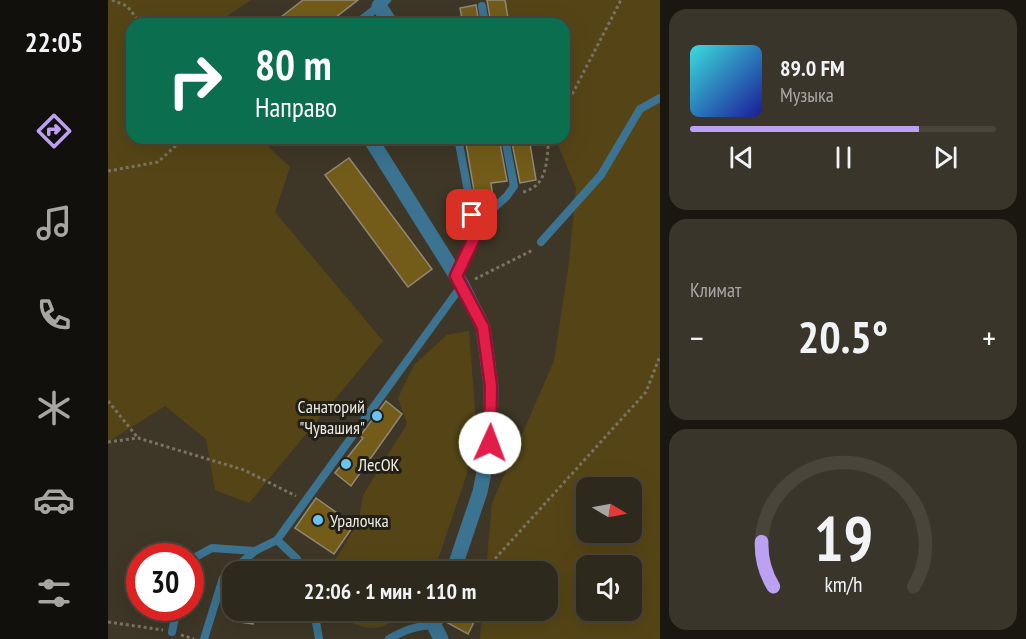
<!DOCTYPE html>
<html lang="ru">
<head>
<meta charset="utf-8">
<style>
  :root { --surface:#2e291d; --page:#3a352a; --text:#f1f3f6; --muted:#a7a6a4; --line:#49453b; --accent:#bca0f2 }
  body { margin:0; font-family:"PT Sans Narrow",sans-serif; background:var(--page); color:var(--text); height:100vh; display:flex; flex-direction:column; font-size:22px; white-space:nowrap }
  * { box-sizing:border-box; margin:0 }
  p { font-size:20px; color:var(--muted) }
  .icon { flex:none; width:33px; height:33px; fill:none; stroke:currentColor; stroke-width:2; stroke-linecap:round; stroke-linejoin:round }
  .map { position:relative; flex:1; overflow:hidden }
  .details { display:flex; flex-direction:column; gap:9px; padding:9px; background:#191710; width:366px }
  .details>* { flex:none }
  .guide { position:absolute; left:18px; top:18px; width:444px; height:126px; border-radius:18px; box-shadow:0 6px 24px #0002,0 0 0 2px var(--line); background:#0b6e4f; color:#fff; overflow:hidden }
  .needle { width:39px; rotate:100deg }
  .buttons { position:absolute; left:468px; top:477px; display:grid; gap:12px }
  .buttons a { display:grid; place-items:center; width:66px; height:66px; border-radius:12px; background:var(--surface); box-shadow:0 6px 24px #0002,0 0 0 2px var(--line); font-size:30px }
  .speed { position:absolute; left:18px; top:543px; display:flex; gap:12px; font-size:30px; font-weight:700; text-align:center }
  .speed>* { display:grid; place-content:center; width:78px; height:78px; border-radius:50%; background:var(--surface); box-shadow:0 6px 24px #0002,0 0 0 2px var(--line); line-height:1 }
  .speed .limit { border:9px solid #d22; background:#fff; color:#111 }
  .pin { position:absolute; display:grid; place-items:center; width:51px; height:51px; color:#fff; margin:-26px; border-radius:12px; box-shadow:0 3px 9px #0006 }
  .me { position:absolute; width:66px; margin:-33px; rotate:2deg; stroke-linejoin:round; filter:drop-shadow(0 0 4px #0008) }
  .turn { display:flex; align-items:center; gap:21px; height:126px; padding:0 30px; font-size:27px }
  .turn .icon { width:78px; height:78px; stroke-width:2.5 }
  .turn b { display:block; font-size:42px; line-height:51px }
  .big { font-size:45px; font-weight:800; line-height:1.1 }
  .details .widget { flex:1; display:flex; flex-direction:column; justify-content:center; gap:9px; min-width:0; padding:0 21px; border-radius:18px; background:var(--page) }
  .details .dial { align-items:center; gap:0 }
  .dial svg { height:156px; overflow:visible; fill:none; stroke:var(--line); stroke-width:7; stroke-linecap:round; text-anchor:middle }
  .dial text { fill:var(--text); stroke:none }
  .song { display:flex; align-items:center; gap:18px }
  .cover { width:72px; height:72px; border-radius:9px; background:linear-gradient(135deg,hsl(180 70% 55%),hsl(240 70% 35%)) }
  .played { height:6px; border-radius:3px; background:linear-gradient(90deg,var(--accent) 75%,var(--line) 75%) }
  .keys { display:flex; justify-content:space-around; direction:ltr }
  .heat { display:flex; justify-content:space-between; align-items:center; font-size:33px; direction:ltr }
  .trip { position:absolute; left:114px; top:561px; width:336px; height:60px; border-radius:18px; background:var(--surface); box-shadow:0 6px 24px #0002,0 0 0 2px var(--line); font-weight:800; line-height:60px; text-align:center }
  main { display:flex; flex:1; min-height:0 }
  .dock { display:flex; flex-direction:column; width:108px; justify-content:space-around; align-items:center; background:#12100c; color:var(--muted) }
  .dock .icon { width:42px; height:42px }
  .dock .current { color:var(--accent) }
  .dock b { font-size:27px; color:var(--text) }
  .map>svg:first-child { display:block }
  .green { fill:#554516; fill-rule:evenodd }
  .building { fill:#735c1a; stroke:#918977; stroke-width:1.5 }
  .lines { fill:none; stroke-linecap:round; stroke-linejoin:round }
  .path { stroke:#797365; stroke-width:3; stroke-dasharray:3 3; stroke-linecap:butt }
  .lane { stroke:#3b7391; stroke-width:8 }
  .street { stroke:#3b7391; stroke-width:15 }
  .route-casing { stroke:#92132f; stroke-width:15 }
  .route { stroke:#e11d48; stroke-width:10 }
  .poi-dot { fill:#6bc3f2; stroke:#221f18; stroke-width:2 }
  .labels { text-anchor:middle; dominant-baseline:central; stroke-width:6; stroke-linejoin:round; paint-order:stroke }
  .poi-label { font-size:18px; fill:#eeebe1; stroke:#221f18; text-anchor:start }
</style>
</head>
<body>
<main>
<nav class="dock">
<b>22:05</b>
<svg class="icon current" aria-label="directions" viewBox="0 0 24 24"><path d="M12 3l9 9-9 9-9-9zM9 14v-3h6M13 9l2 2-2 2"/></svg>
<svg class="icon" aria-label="music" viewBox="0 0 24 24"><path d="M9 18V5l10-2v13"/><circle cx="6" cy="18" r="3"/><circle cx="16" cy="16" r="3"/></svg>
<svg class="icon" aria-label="phone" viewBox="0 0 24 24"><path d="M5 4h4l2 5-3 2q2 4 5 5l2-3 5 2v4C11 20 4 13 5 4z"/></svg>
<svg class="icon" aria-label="climate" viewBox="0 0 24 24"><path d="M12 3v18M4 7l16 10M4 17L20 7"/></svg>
<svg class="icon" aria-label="car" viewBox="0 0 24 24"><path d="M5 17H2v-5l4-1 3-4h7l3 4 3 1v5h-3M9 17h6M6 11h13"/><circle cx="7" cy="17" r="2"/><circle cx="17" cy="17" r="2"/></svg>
<svg class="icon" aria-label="filters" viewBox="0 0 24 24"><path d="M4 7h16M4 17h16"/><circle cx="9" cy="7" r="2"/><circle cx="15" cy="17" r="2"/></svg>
</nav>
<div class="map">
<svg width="552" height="639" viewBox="0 0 552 639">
  <rect width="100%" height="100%" fill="#3e3727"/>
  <g class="green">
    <polygon points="0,0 143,0 107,24 24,24 24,138 151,138 182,167 167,212 275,341 141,503 107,490 98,439 57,406 0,442"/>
    <path d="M389,0h163v639h-180l2,-28 66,-1v-38l-62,-1 6,-68 62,-142 15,-99 7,-74 -21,-50h9v-114h-57zM478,488h46v44h-46zM478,566h46v44h-46z"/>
    <polygon points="361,331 368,424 358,476 326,571 220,571 251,522 255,495 299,424 290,398 306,365 339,335"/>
    <path d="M228,611v-1l72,1c-30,22 -36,21 -70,6z"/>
  </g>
  <g class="building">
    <polygon points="195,0 250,0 219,24 164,24"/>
    <polygon points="379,0 397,0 401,24 383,24"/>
    <polygon points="368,5 371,24 355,24 352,8"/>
    <polygon points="357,138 391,138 399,181 383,183 385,199 368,202"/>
    <polygon points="403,138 421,138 428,180 412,183"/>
    <polygon points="241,158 324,269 300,287 217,175"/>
    <polygon points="278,401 294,414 243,486 227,473 255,438 252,436"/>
    <polygon points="208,498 246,525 226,554 187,528"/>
    <polygon points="127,610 148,610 145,624 125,621"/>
    <polygon points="344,611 366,622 360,634 338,622"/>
  </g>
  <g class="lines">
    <g class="path">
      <polyline points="4,0 19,6 33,24"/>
      <polyline points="456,110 513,0"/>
      <polyline points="0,171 50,162 76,138"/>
      <path d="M415,192c26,-7 23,-32 26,-54"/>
      <polyline points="367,279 425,250"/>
      <polyline points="0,401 30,438"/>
      <polyline points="0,442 30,438 136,470 188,496"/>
      <polyline points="375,572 538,392 552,356"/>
      <polyline points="0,622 55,630"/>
      <polyline points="73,635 86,639"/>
    </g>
    <g class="lane">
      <polyline points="374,6 377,24"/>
      <polyline points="248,24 279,0"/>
      <polyline points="350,138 368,234"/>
      <polyline points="433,242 493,175 532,109 552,98"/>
      <polyline points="348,276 376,217 399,196 406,186 397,138"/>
      <polyline points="169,540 189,559 197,572"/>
      <polyline points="82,560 104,548 147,551"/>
      <polyline points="206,610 211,639"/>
      <polyline points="64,632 69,608"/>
      <polyline points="96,639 115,578 147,551 169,540 354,285"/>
      <path d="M281,639c15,-9 27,-13 45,-14"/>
    </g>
    <g class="street">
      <polyline points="271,6 283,24"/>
      <polyline points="265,138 265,143 354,285 375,327 383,386 382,443 372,492 345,572"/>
      <polyline points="331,610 326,625 333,639"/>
    </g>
  </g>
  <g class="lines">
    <g class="route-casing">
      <polyline id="route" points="364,215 368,234 348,276 375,327 383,386 382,443"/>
    </g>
    <use href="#route" class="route"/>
  </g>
  <g class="poi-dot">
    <circle cx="269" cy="416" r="6"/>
    <circle cx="238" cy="464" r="6"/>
    <circle cx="210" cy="520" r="6"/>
  </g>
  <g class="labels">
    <g class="poi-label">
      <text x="257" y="406" text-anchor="end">Санаторий<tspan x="257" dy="21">"Чувашия"</tspan></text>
      <text x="250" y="464">ЛесОК</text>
      <text x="222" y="520">Уралочка</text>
    </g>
  </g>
</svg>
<div class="buttons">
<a><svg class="needle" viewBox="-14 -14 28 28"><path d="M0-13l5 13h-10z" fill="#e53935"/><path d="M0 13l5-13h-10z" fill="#a7a6a4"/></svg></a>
<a><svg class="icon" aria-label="sound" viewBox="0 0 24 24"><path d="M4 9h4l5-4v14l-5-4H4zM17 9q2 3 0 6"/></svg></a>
</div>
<div class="speed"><div class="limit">30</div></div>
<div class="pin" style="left:364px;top:215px;background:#d93025"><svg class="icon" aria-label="arrive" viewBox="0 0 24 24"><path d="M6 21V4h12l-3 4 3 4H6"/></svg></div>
<svg class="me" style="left:382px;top:443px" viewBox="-20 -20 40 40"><circle r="19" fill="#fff"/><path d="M0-13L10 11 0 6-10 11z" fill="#e11d48"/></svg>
<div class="trip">22:06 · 1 мин · 110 m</div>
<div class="guide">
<div class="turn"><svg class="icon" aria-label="right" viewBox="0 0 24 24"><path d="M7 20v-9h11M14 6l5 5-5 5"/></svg><div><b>80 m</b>Направо</div></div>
</div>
</div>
<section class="details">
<div class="widget">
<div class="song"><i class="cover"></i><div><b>89.0 FM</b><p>Музыка</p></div></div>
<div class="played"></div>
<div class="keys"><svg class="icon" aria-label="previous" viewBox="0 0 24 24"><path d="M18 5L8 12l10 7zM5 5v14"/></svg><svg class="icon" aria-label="pause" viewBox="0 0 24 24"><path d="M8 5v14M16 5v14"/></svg><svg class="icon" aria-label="next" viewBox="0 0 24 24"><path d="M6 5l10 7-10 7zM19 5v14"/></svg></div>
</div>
<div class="widget"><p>Климат</p>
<div class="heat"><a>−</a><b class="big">20.5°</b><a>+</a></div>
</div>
<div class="widget dial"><svg viewBox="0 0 100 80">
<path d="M14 69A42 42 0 1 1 86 69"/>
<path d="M14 69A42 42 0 0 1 8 46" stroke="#bca0f2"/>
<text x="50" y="56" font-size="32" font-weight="700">19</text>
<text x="50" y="72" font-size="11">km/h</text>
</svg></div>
</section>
</main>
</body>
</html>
